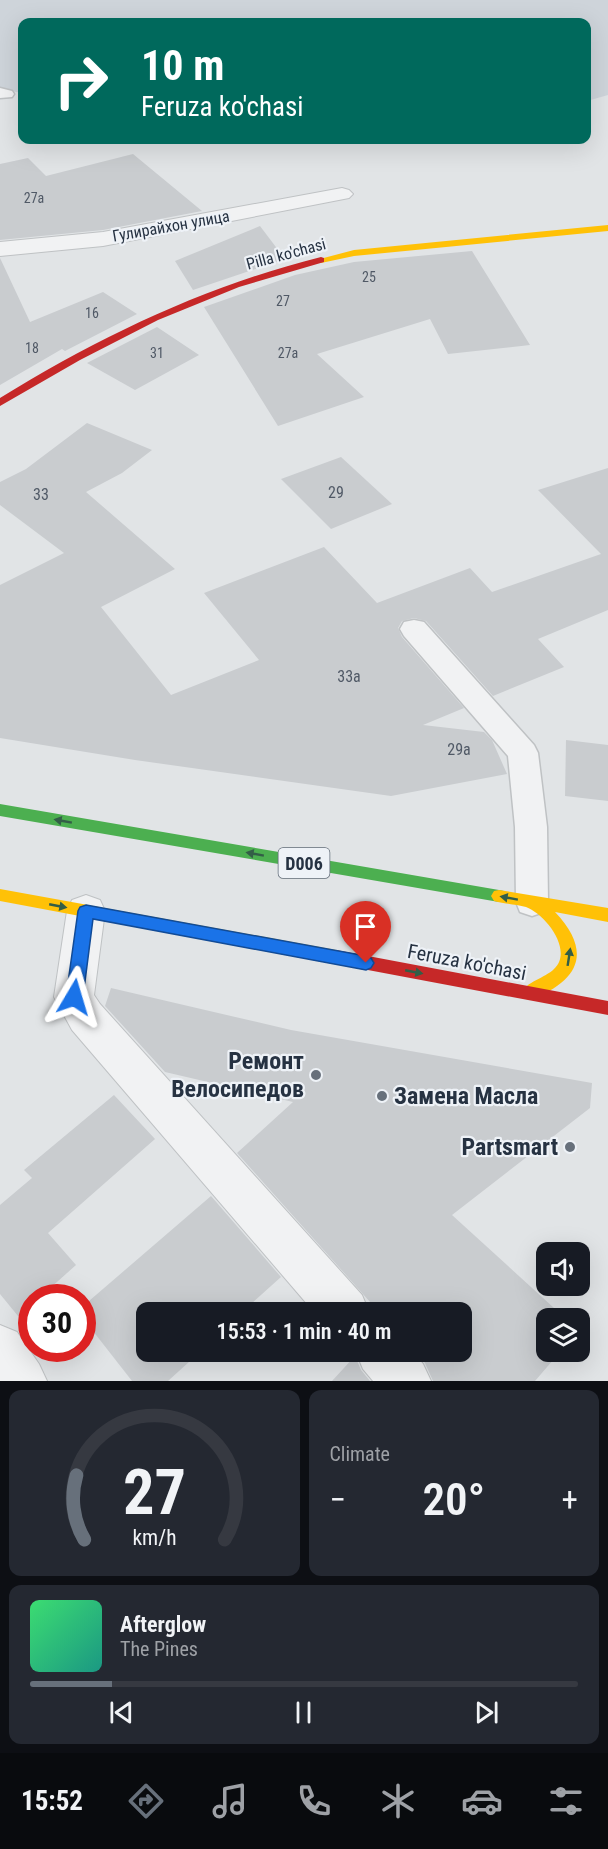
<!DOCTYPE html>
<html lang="en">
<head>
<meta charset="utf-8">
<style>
  :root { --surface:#171b24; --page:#242831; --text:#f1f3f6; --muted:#9ea1a6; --line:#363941; --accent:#67707b }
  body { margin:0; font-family:"Roboto Condensed",sans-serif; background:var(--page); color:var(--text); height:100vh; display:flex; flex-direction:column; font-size:22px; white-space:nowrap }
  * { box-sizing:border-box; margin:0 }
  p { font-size:20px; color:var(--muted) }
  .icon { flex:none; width:33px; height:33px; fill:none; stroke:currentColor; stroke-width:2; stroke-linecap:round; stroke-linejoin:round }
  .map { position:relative; height:1381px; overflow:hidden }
  .details { display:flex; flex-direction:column; gap:9px; padding:9px; background:#0d0f14; flex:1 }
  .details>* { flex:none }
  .banner { position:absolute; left:18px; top:18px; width:573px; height:126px; border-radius:12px; box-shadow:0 6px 24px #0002; background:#00695c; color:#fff; overflow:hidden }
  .fabs { position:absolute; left:536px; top:1242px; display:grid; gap:12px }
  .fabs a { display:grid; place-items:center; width:54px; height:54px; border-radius:12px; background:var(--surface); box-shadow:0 6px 24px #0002; font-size:30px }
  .speed { position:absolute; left:18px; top:1284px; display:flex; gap:12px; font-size:30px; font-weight:700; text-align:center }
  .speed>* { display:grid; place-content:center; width:78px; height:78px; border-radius:50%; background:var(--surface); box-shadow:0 6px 24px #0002; line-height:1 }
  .speed .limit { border:9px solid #d22; background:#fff; color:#111 }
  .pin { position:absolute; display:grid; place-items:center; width:51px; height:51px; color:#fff; margin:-62px -26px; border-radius:50% 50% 50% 0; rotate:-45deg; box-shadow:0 0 6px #0007 }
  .pin .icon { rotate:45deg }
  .me { position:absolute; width:66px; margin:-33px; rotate:7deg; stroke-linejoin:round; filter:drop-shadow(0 0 4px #0008) }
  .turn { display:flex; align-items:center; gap:21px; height:126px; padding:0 24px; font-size:27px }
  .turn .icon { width:78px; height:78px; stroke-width:2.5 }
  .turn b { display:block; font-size:42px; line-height:51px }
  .big { font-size:45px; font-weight:600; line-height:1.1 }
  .details .card { flex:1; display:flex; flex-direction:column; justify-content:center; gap:9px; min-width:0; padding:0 21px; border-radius:12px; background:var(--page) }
  .details .dial { align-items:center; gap:0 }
  .dial svg { height:156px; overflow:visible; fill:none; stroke:var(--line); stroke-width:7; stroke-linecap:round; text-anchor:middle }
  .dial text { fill:var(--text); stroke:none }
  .song { display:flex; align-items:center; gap:18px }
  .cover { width:72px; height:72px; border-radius:9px; background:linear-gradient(135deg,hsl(140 70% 55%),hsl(170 70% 35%)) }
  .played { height:6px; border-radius:3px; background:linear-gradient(90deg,var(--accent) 15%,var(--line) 15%) }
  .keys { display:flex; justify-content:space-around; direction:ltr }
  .heat { display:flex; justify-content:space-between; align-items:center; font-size:33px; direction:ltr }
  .details .tiles { flex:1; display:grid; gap:9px; grid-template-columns:1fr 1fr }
  .card:last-child { grid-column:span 2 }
  .trip { position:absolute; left:136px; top:1302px; width:336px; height:60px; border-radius:12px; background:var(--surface); box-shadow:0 6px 24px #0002; font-weight:600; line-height:60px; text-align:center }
  .dock { display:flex; height:96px; justify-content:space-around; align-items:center; background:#090b0e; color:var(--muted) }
  .dock .icon { width:42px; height:42px }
  .dock .on { color:var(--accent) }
  .dock b { font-size:27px; color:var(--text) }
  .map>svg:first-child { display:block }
  .built { fill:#ced4da }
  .building { fill:#c9cccf }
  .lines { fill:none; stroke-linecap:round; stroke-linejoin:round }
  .lane-casing { stroke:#bfc2c4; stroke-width:3 }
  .street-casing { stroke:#bfc2c4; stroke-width:2 }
  .lane { fill:#f1f2f3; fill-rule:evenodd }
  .street { fill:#f1f2f3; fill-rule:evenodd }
  .fast { fill:#4caf50; fill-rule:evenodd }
  .slow { fill:#ffc107; fill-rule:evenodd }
  .jam { fill:#c62828; fill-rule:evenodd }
  .oneway { fill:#335e47 }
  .route { fill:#1a73e8; stroke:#114b97; stroke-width:1.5 }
  .poi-dot { fill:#67707b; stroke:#eef2f7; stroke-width:2 }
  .labels { text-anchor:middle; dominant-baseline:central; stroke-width:4.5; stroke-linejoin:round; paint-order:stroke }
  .far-number-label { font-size:14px; fill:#505966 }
  .far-street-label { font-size:16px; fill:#263242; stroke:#eef2f7 }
  .number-label { font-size:16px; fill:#505966 }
  .shield { fill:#eef2f7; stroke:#626c78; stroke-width:1.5 }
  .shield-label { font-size:18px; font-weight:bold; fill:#263242 }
  .street-label { font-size:20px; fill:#263242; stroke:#eef2f7 }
  .near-poi-label { font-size:24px; font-weight:bold; fill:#263242; stroke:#eef2f7; text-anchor:end }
</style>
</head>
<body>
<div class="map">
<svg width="608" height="1381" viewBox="0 0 608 1381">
  <rect width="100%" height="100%" fill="#e1e4e6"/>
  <polygon class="built" points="0,0 608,0 608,95 587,101 586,22 22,22 22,93 0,89"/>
  <g class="building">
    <polygon points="133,154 202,211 103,230 0,240 0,164 28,158 46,176"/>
    <polygon points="260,226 285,259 193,290 175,261"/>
    <polygon points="472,251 530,345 448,354 430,319 317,354 364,397 278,426 204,307 295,275 354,262"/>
    <polygon points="0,258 30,322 103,292 137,314 65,351 62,349 0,385"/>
    <polygon points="157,327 199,355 135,390 87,363"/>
    <polygon points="87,423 152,450 122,473 86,492 175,569 101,607 171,695 259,660 204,593 324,547 377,603 470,568 492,592 601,554 538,490 608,468 608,610 538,639 564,667 493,696 426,621 414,618 402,621 398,628 402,637 464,708 423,725 484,732 492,740 507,774 391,796 135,760 0,738 0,585 64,553 0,505 0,482 26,469"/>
    <polygon points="341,457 392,504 331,529 281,479"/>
    <polygon points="566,740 608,745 608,801 565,796"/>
    <polygon points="111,988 291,1030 592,1083 590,1108 452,1215 565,1318 546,1318 546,1352 560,1352 535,1381 433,1381 425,1363 416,1352 462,1352 462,1312 379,1312 237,1153 293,1102 165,1072 105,1006"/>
    <polygon points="114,1095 155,1139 48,1233 76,1265 39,1298 32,1298 32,1304 18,1316 0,1294 0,1205 32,1178 24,1170"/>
    <polygon points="211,1196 281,1277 242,1312 147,1312 147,1352 200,1352 168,1381 132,1381 82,1317 82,1307"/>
    <polygon points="355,1356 361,1370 370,1381 332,1381"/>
  </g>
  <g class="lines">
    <g class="lane-casing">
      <g id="lane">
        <polygon points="0,88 12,91 14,94 12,97 0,98"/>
        <polygon points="414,620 424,622 534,745 538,753 547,827 548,902 544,912 532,916 520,912 516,902 515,827 508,756 404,636 400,629 404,622"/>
      </g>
    </g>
    <g class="street-casing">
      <g id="street">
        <polygon points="342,188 349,190 353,194 349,198 103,246 0,256 0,242 103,232"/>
        <polygon points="86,895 100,900 105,911 94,995 100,1004 362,1295 369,1312 314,1312 72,1030 54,997 67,911 72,900"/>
        <polygon points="0,1325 17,1332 39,1364 47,1381 0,1381"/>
        <polygon points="356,1352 413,1352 423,1364 431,1381 373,1381 363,1369"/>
      </g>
    </g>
    <use href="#lane" class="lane"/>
    <use href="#street" class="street"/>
    <polygon class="fast" points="0,804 499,890 504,891 507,896 504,901 499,902 0,816"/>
    <g class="slow">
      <polygon points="608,225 608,231 354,256 321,263 316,260 354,250"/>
      <polygon points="0,889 336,950 342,952 344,957 342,962 336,964 0,901"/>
      <path d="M499,890l109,18v14l-53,-10c39,41 23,70 -26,88l-6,-2 -2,-5c5,-11 24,-15 33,-24 20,-19 -9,-55 -28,-62 -11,-3 -22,-3 -32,-6l-3,-5 3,-5z"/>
    </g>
    <g class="jam">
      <path d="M321,257l3,1v4l-85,25 -81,33 -78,40 -80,46v-8c101,-62 205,-112 321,-141z"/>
      <polygon points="336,950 608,1001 608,1015 336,964 330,962 328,957 330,952"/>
    </g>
  </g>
  <defs><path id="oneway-solid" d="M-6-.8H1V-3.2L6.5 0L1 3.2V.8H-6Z" transform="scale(1.5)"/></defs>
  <g class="oneway">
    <use href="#oneway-solid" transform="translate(63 821) rotate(-170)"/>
    <use href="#oneway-solid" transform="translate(255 854) rotate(-170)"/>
    <use href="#oneway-solid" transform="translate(509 898) rotate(-170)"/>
    <use href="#oneway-solid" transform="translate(58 906) rotate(11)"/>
    <use href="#oneway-solid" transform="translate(569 957) rotate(-81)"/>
    <use href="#oneway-solid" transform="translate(414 972) rotate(11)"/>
  </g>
  <polygon class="route" points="86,905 366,956 371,958 374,963 371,968 366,970 93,919 83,997 80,1003 74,1005 69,1003 66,997 78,911 80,907"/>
  <g class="poi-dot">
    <circle cx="316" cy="1075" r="6"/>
    <circle cx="382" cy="1096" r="6"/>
    <circle cx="570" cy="1147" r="6"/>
  </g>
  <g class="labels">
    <g class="far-number-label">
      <text x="34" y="198">27а</text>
      <text x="369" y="277">25</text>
      <text x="283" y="301">27</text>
      <text x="92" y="313">16</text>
      <text x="32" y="348">18</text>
      <text x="157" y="353">31</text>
      <text x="288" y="353">27а</text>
    </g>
    <g class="far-street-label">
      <text transform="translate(171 226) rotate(-10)">Гулирайхон улица</text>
      <text transform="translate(286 254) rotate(-15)">Pilla ko'chasi</text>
    </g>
    <g class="number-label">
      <text x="336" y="492">29</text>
      <text x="41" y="494">33</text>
      <text x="349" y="676">33a</text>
      <text x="459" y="749">29a</text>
    </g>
    <rect class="shield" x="278.5" y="848" width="51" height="30" rx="4.5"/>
    <g class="shield-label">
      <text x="304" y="863">D006</text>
    </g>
    <g class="street-label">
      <text transform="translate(467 962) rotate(11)">Feruza ko'chasi</text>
    </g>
    <g class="near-poi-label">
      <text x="304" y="1061">Ремонт<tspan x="304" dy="28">Велосипедов</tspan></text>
      <text x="394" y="1096" text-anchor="start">Замена Масла</text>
      <text x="558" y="1147">Partsmart</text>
    </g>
  </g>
</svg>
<div class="fabs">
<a><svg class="icon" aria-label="sound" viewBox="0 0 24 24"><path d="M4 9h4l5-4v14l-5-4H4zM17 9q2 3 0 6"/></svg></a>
<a><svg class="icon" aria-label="layers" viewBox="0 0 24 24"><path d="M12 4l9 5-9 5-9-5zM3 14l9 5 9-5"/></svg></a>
</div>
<div class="speed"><div class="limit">30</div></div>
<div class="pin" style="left:366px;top:963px;background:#d93025"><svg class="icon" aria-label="arrive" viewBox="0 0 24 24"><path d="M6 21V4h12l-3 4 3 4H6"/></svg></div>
<svg class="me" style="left:74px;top:997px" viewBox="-20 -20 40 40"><path d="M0-17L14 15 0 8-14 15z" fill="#1a73e8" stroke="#fff" stroke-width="4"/></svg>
<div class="trip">15:53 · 1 min · 40 m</div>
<div class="banner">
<div class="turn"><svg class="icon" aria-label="right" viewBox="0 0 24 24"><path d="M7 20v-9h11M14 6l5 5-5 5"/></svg><div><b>10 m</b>Feruza ko'chasi</div></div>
</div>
</div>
<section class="details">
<div class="tiles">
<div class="card dial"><svg viewBox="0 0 100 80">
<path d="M14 69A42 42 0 1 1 86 69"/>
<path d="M14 69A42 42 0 0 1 10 36" stroke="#67707b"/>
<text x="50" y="56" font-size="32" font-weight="700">27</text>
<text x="50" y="72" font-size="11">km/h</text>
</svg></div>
<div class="card"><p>Climate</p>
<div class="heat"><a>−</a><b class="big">20°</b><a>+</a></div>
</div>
<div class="card">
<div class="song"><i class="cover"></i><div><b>Afterglow</b><p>The Pines</p></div></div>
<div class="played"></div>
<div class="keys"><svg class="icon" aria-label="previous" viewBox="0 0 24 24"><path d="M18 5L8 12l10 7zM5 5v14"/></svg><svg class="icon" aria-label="pause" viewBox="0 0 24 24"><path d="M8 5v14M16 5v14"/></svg><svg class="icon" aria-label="next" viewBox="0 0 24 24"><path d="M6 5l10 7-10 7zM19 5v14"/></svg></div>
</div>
</div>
</section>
<nav class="dock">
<b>15:52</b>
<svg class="icon on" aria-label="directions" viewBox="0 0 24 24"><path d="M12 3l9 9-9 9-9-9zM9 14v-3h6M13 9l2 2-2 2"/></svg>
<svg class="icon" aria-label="music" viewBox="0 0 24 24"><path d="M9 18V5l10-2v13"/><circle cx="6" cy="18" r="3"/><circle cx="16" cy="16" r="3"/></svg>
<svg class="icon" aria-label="phone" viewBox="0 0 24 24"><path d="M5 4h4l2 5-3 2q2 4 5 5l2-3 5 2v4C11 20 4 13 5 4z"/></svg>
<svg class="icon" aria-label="climate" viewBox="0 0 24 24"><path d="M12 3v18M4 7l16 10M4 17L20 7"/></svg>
<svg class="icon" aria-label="car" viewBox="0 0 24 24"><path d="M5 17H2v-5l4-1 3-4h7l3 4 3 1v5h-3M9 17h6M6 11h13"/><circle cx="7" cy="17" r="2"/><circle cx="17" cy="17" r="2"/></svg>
<svg class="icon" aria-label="filters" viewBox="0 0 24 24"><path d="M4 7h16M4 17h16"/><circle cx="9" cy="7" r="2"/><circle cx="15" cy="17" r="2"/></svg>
</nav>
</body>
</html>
